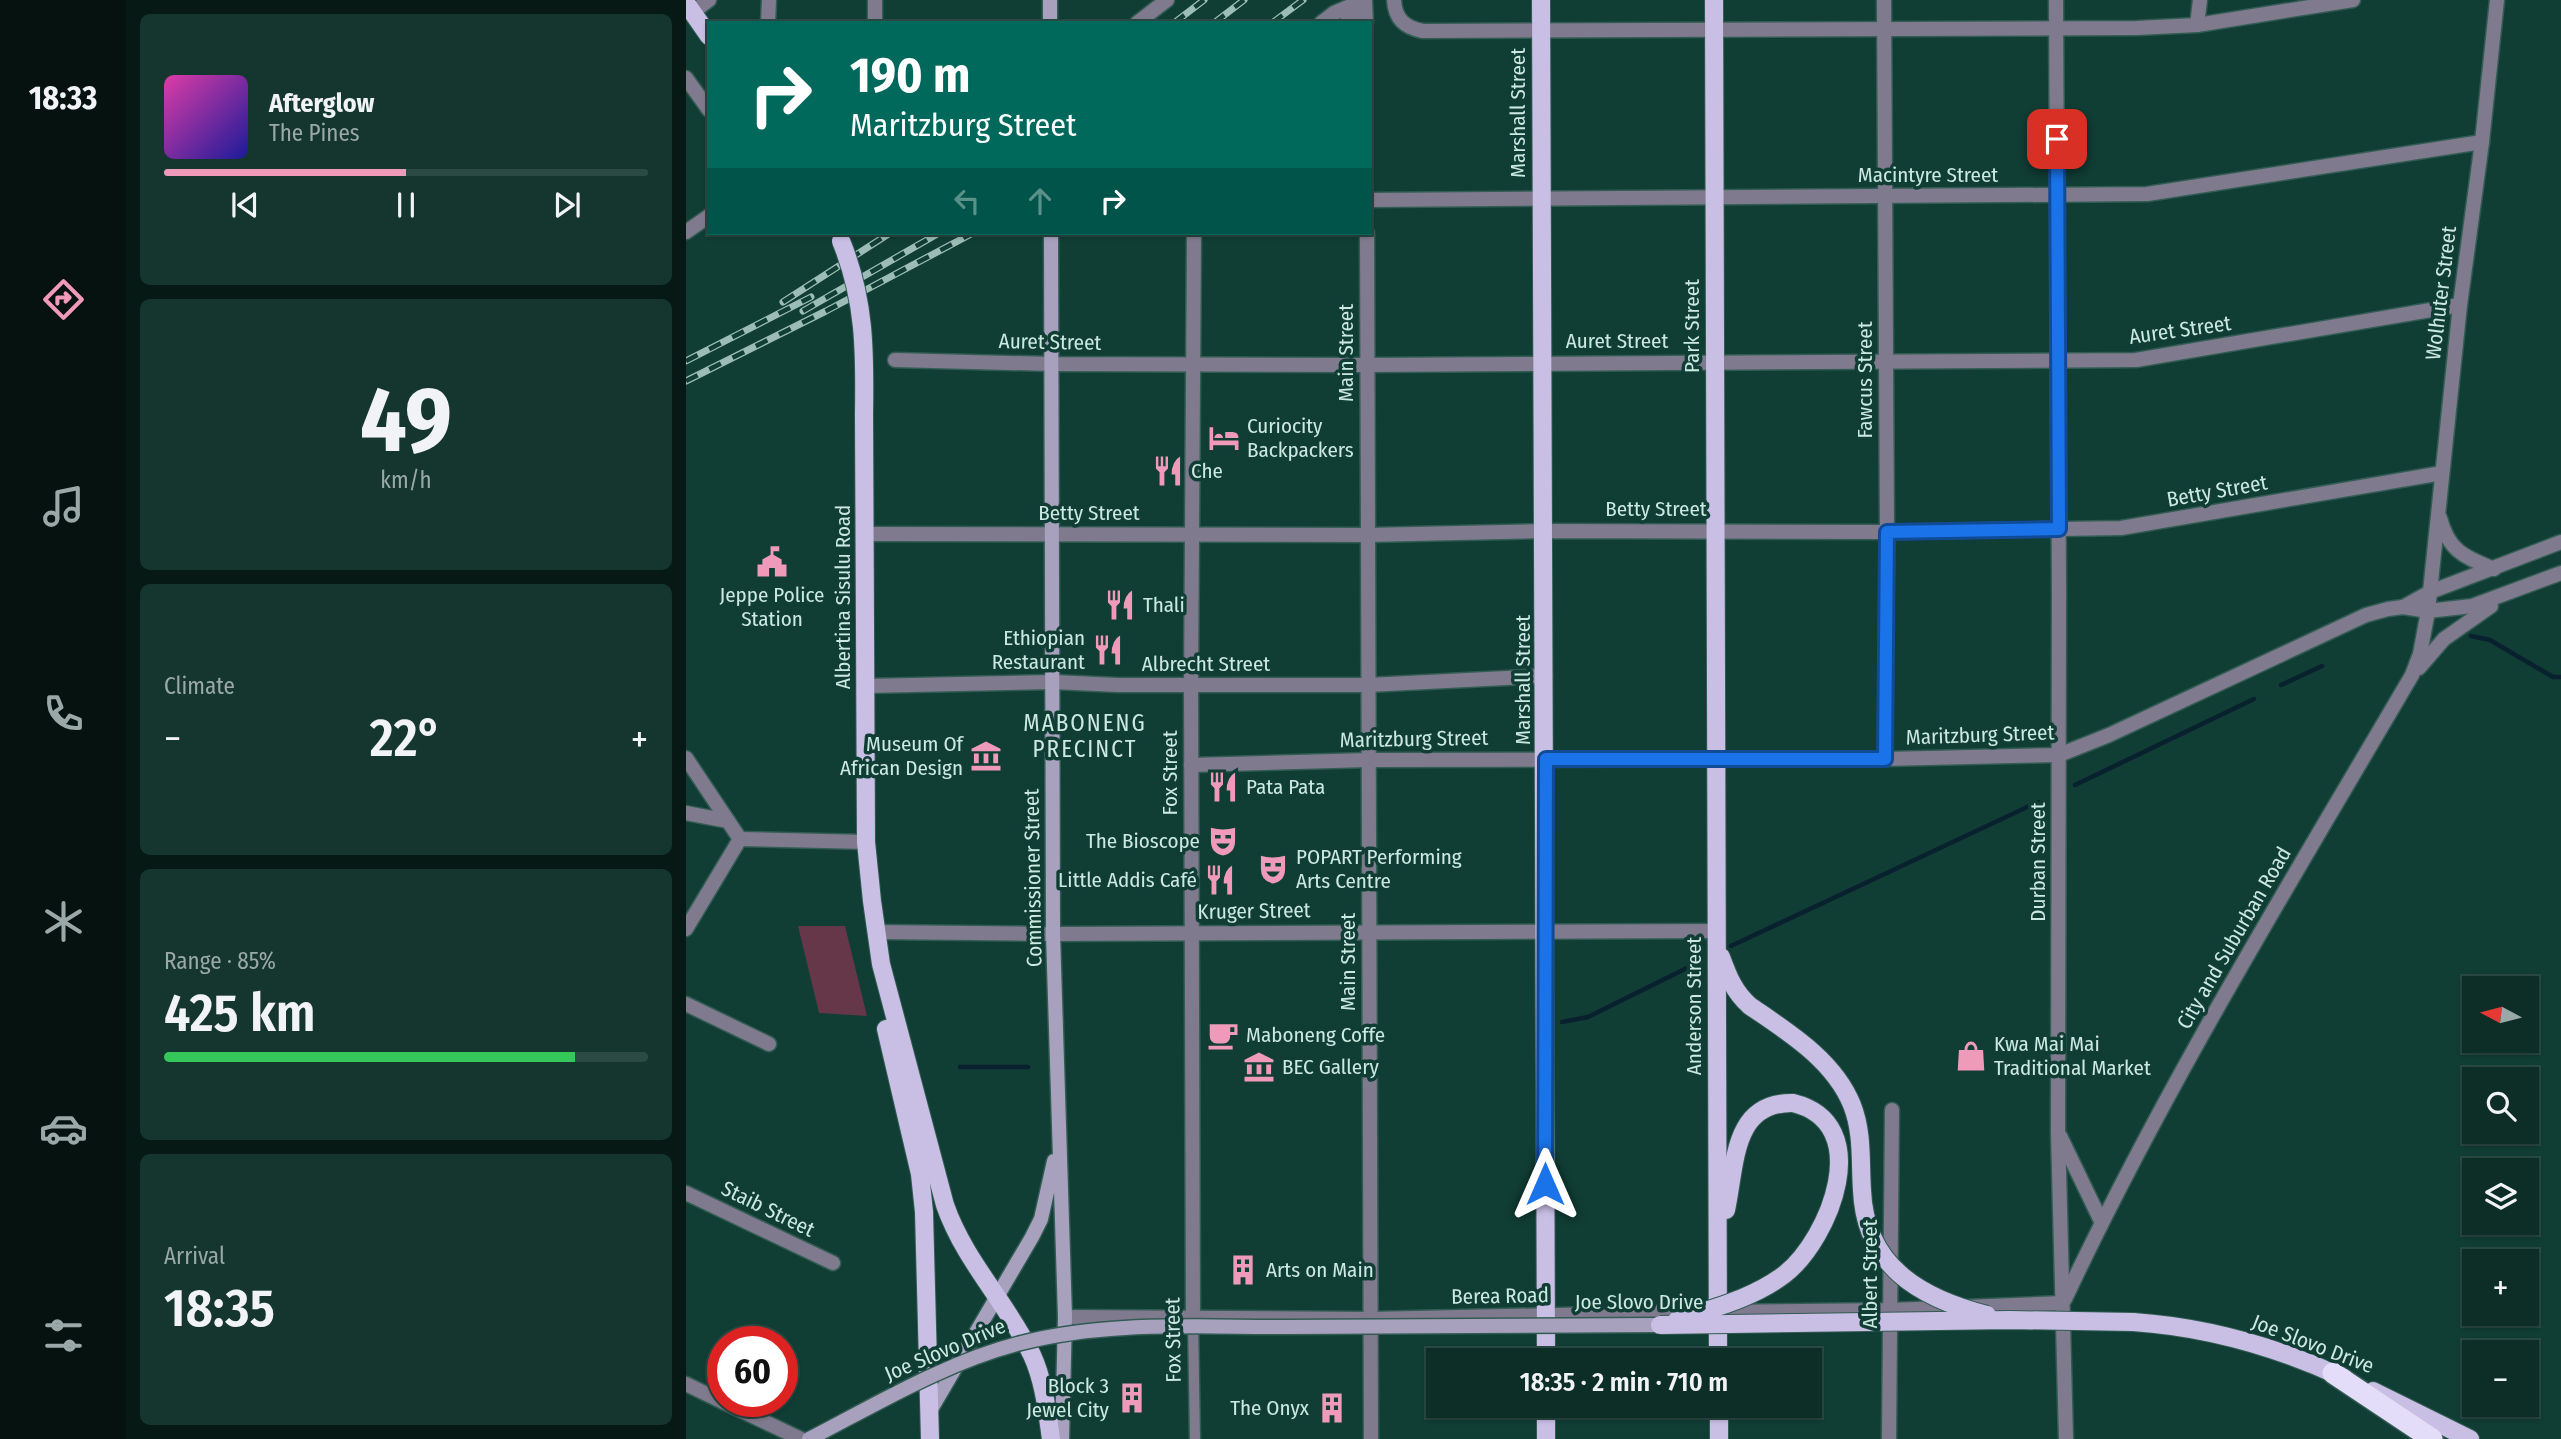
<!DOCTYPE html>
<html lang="en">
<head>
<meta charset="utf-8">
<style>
  :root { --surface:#0c2e27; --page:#15362f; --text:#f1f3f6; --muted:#9aa8a7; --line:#2c4a44; --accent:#ef9ab8 }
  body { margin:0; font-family:"Fira Sans Condensed",sans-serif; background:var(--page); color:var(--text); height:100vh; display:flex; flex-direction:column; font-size:26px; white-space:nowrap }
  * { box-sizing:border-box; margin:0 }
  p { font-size:23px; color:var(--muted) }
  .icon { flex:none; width:38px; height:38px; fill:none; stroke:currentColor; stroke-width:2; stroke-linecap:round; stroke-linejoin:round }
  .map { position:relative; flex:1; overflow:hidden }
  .drawer { display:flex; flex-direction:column; gap:14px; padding:14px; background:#071915; width:560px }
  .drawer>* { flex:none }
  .hud { position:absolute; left:21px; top:21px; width:665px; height:214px; border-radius:0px; box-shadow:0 2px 5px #0004,0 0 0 2px var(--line); background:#00695c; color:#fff; overflow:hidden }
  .needle { width:46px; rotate:277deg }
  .controls { position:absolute; left:1776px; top:976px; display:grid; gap:14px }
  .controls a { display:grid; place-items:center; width:77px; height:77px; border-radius:0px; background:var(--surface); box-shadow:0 2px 5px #0004,0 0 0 2px var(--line); font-size:35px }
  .speed { position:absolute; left:21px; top:1326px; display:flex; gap:14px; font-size:35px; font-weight:700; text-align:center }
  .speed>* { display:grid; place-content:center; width:91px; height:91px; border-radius:50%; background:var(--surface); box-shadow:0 2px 5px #0004,0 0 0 2px var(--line); line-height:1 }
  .speed .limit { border:10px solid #d22; background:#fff; color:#111 }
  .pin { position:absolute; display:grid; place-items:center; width:60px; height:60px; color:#fff; margin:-30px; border-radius:14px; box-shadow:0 4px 10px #0006 }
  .me { position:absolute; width:77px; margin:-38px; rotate:0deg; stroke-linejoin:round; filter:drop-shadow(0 0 5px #0008) }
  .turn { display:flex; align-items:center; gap:24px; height:147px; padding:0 28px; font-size:32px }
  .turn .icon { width:91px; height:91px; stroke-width:2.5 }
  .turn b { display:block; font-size:49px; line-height:60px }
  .lanes { display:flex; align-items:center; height:66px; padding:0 28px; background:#0003; justify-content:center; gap:35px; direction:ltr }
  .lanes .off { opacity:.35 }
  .big { font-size:52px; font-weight:600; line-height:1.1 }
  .drawer .widget { flex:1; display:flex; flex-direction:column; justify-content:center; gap:10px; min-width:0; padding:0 24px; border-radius:10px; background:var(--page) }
  .drawer .dial { align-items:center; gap:0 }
  .dial b { font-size:91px; line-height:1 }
  .song { display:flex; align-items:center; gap:21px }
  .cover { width:84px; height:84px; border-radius:10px; background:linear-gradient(135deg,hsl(320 70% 55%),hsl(240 70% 35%)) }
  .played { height:7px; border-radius:4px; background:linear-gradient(90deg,var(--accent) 50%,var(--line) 50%) }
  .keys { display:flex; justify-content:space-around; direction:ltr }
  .heat { display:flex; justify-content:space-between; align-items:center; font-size:38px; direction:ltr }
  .charge { height:10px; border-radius:5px; background:linear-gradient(90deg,#34c759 85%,var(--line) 0) }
  .trip { position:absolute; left:740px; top:1348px; width:396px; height:70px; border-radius:0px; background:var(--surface); box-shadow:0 2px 5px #0004,0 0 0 2px var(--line); font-weight:600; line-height:70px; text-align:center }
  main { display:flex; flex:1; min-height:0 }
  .menu { display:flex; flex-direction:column; width:126px; justify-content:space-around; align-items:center; background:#051210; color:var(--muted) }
  .menu .icon { width:49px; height:49px }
  .menu .active { color:var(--accent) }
  .menu b { font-size:32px; color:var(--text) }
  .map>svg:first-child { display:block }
  .pitch { fill:#663748 }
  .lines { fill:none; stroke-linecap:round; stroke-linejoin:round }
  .stream { stroke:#09212f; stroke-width:4.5 }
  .pedestrian-casing { stroke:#325c53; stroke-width:13 }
  .minor-casing { stroke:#325c53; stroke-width:17 }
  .secondary-casing { stroke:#325c53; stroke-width:17 }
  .primary-casing { stroke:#325c53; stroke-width:20 }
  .motorway-casing { stroke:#325c53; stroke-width:24 }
  .pedestrian { stroke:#7f7a8d; stroke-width:10 }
  .minor { stroke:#7f7a8d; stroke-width:14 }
  .secondary { stroke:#a8a1be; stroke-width:14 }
  .primary { stroke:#c9bfe5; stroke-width:18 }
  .motorway { stroke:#e4ddf9; stroke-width:21 }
  .rail-casing { stroke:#9cbdb5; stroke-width:7 }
  .rail { stroke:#103d34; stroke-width:4.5; stroke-dasharray:13; stroke-linecap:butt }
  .secondary-bridge-casing { stroke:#325c53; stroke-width:17; stroke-linecap:butt }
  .primary-bridge-casing { stroke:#325c53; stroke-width:20; stroke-linecap:butt }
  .secondary-bridge { stroke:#a8a1be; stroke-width:14 }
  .primary-bridge { stroke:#c9bfe5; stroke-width:18 }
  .route-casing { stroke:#114b97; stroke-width:18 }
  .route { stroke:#1a73e8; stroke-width:12 }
  .labels { text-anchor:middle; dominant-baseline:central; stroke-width:7; stroke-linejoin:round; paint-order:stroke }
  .street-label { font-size:21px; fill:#cce9e1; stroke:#103d34 }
  .poi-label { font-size:21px; fill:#cce9e1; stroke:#103d34; text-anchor:start }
  .neighbourhood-label { font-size:23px; letter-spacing:2px; fill:#cce9e1; stroke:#103d34 }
</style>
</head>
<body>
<main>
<nav class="menu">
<b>18:33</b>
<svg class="icon active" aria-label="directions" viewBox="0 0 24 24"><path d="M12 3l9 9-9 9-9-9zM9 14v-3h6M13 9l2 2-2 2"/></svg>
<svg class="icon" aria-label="music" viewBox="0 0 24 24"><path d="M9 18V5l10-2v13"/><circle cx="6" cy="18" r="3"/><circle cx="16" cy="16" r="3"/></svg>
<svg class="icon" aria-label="phone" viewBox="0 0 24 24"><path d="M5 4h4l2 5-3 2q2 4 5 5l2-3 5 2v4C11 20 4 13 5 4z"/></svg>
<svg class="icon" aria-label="climate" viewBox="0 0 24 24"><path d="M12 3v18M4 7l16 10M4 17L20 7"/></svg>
<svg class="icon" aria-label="car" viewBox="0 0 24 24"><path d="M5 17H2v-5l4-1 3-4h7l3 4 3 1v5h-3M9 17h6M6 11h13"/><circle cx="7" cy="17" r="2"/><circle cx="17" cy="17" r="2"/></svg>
<svg class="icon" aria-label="filters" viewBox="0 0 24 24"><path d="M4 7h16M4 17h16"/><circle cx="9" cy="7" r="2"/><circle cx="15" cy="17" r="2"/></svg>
</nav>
<section class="drawer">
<div class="widget">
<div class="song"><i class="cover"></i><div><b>Afterglow</b><p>The Pines</p></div></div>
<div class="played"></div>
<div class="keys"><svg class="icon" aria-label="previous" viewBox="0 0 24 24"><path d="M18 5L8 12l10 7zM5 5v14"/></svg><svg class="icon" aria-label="pause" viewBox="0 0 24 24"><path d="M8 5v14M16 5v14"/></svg><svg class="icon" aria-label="next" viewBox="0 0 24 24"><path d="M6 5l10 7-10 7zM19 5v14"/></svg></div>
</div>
<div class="widget dial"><b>49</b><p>km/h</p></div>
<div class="widget"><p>Climate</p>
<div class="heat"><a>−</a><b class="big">22°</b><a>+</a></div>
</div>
<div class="widget"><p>Range · 85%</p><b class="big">425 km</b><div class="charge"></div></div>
<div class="widget"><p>Arrival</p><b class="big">18:35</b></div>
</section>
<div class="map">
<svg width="1875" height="1439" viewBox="0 0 1875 1439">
  <rect width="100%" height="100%" fill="#103d34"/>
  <polygon class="pitch" points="112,926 159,926 181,1016 133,1013"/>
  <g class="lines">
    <g class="stream">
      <polyline points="1785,636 1804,640 1867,677 1875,677"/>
      <polyline points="1595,685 1636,666"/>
      <polyline points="1389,785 1568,699"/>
      <polyline points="1045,946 1352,802"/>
      <polyline points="876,1022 902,1017 1009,964"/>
      <polyline points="274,1067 342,1067"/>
    </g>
    <g class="pedestrian-casing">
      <polyline id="pedestrian" points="507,1319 509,1439"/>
    </g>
    <g class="minor-casing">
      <g id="minor">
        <polyline points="189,0 189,23"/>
        <polyline points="679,0 680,23"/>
        <path d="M708,0c1,19 11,28 29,31l714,-3 60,-3 156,-25"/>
        <polyline points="1198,0 1201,532 1199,759"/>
        <polyline points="1370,0 1373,592 1372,1132 1380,1439"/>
        <polyline points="7,12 23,0"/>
        <polyline points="82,23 83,0"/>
        <polyline points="451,23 481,0"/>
        <polyline points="635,23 648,13 678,0"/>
        <polyline points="660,23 678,1"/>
        <polyline points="1511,25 1514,0"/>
        <polyline points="0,78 23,110"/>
        <polyline points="684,200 1461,194 1796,142"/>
        <polyline points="0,232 23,216"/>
        <polyline points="681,233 685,1439"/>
        <polyline points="209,360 366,364 681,365 1450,360 1774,305"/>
        <path d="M1754,518c9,34 25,39 54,51"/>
        <polyline points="179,534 681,535 858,531 1201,532 1435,528 1756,473"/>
        <polyline points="1717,607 1744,592 1875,542"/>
        <polyline points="1733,668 1758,639 1805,606"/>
        <polyline points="180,686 367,682 432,685 682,685 859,676"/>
        <polyline points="0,758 54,839"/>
        <polyline points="505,765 682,760 1199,759 1373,755 1423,735 1680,615 1702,609 1717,607 1742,611 1786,606 1875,573"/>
        <polyline points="0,813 42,821"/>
        <polyline points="54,839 180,842"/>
        <polyline points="0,929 54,839"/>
        <polyline points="190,932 367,934 1030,931"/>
        <polyline points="0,1004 83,1044"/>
        <polyline points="1374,1136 1415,1221"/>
        <polyline points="0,1193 147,1263"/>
        <path d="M1379,1299c101,-215 227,-419 347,-624l8,-21 8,-43 32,-306 22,-163 15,-142"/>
        <polyline points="1028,1312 1204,1310 1376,1303"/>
        <polyline points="379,1317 684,1319 1004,1312"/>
        <polyline points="507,1317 505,685 508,233"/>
        <polyline points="0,1384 37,1402"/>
        <polyline points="37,1402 115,1439"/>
        <polyline points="1203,1439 1206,1110"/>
      </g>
    </g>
    <g class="secondary-casing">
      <g id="secondary">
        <polyline points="364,0 364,23"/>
        <polyline points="365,233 367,934 379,1317 376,1439"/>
        <polyline points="244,1411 346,1237 355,1219 368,1161"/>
      </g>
    </g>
    <g class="primary-casing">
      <g id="primary">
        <path d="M855,0c2,453 6,906 5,1360"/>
        <polyline points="1028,0 1032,1360"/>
        <polyline points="0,3 23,36"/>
        <path d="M178,414l2,428 6,59 9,63 64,241c20,57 61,96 87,150 12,26 15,56 19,84"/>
        <path d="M1035,957c7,19 13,35 29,49"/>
        <polyline points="200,1029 234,1174 238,1212 244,1439"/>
        <path d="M1040,1210c10,-46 6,-108 67,-107"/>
        <path d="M1447,1322c74,5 144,25 211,56"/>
        <polyline points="1687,1391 1784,1439"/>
        <polyline points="1033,1405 1033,1439"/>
        <polyline points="860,1439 860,1405"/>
      </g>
    </g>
    <g class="motorway-casing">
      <polyline id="motorway" points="1647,1373 1746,1439"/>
    </g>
    <use href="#pedestrian" class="pedestrian"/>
    <use href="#minor" class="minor"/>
    <use href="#secondary" class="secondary"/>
    <use href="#primary" class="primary"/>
    <use href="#motorway" class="motorway"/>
    <g class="rail-casing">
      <g id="rail">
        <polyline points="488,23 518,0"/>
        <polyline points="528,23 558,0"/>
        <polyline points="586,23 617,0"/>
        <polyline points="97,302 204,233"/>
        <polyline points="117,311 253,233"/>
        <polyline points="0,361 125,297"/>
        <polyline points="0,381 140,311 287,233"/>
      </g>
    </g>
    <use href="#rail" class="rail"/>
    <g class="secondary-bridge-casing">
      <path id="secondary-bridge" d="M123,1439c68,-35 137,-77 212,-96 85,-22 176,-16 263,-16 125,-1 251,-1 376,-2"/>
    </g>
    <g class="primary-bridge-casing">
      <g id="primary-bridge">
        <path d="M155,241c24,58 24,111 23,173"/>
        <path d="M1064,1006c38,26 84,54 102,99 11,28 8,56 10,85 3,76 58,108 125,125"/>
        <path d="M991,1320c37,-12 77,-22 108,-46 45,-36 91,-151 8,-171"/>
        <polyline points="974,1325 1324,1320 1447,1322"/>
      </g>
    </g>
    <use href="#secondary-bridge" class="secondary-bridge"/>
    <use href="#primary-bridge" class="primary-bridge"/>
  </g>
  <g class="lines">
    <g class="route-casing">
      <polyline id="route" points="859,1184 860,759 1199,759 1201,532 1373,529 1371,139"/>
    </g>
    <use href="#route" class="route"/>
  </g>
  <defs>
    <g id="hotel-bare" transform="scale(2.415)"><path d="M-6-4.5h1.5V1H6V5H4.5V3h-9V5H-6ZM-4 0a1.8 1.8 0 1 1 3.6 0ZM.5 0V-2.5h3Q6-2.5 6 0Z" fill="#ef9ab8" stroke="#103d34" stroke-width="2.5" paint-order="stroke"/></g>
    <g id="restaurant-bare" transform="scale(2.415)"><path d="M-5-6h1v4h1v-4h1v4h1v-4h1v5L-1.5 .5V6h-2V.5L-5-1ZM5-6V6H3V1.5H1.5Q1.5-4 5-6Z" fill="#ef9ab8" stroke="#103d34" stroke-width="2.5" paint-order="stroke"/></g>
    <g id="civic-bare" transform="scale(2.415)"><path d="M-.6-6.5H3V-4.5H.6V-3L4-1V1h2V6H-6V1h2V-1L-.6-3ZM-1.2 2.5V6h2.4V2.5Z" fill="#ef9ab8" stroke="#103d34" stroke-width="2.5" paint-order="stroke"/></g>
    <g id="museum-bare" transform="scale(2.415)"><path d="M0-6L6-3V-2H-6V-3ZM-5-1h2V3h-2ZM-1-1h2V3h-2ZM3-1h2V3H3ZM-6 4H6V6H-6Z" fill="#ef9ab8" stroke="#103d34" stroke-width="2.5" paint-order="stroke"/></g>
    <g id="theatre-bare" transform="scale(2.415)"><path d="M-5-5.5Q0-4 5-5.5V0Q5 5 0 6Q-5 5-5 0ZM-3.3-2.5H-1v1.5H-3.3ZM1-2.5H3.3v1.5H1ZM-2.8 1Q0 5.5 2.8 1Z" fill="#ef9ab8" stroke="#103d34" stroke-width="2.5" paint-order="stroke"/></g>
    <g id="cafe-bare" transform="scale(2.415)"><path d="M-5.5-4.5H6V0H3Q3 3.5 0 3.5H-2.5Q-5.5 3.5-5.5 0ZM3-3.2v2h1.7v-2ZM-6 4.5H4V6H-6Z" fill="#ef9ab8" stroke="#103d34" stroke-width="2.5" paint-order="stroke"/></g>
    <g id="shop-bare" transform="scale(2.415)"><path d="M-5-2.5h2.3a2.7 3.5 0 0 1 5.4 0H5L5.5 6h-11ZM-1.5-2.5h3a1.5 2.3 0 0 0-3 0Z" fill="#ef9ab8" stroke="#103d34" stroke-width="2.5" paint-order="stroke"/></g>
    <g id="building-bare" transform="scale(2.415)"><path d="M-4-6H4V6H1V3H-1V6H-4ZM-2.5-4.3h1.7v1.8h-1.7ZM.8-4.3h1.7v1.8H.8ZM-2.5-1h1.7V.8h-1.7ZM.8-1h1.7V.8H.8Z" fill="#ef9ab8" stroke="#103d34" stroke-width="2.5" paint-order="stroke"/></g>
  </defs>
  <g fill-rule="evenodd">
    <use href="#hotel-bare" x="538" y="438"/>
    <use href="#restaurant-bare" x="482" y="471"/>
    <use href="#civic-bare" x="86" y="562"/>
    <use href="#restaurant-bare" x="434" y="605"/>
    <use href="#restaurant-bare" x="422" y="650"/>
    <use href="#museum-bare" x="300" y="756"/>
    <use href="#restaurant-bare" x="537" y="787"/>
    <use href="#theatre-bare" x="537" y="841"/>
    <use href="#theatre-bare" x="587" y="869"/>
    <use href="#restaurant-bare" x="534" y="880"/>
    <use href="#cafe-bare" x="537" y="1035"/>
    <use href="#shop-bare" x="1285" y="1056"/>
    <use href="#museum-bare" x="573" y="1067"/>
    <use href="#building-bare" x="557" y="1270"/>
    <use href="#building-bare" x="446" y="1398"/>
    <use href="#building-bare" x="646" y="1408"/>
  </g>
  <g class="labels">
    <g class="street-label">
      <text transform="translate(832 113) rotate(-90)">Marshall Street</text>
      <text x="1242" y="175">Macintyre Street</text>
      <text transform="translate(1755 293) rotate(-83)">Wolhuter Street</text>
      <text transform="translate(1006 326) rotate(-90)">Park Street</text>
      <text transform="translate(1494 330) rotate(-8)">Auret Street</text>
      <text x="931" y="341">Auret Street</text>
      <text transform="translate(364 342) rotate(1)">Auret Street</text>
      <text transform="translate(660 353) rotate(-90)">Main Street</text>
      <text transform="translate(1179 380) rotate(-90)">Fawcus Street</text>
      <text transform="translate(1531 491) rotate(-10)">Betty Street</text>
      <text x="970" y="509">Betty Street</text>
      <text x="403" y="513">Betty Street</text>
      <text transform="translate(157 597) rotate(-90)">Albertina Sisulu Road</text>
      <text x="520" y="664">Albrecht Street</text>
      <text transform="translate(837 680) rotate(-90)">Marshall Street</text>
      <text transform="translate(1294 735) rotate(-2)">Maritzburg Street</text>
      <text transform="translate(728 739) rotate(-1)">Maritzburg Street</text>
      <text transform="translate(484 773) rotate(-90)">Fox Street</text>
      <text transform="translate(1352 862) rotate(-90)">Durban Street</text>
      <text transform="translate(347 878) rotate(-91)">Commissioner Street</text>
      <text transform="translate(568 911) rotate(-1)">Kruger Street</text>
      <text transform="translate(1548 938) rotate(-60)">City and Suburban Road</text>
      <text transform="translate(662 962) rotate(-90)">Main Street</text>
      <text transform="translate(1008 1006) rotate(-90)">Anderson Street</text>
      <text transform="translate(82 1209) rotate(26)">Staib Street</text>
      <text transform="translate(1184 1274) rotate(-90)">Albert Street</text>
      <text transform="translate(814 1296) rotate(-1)">Berea Road</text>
      <text x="953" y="1302">Joe Slovo Drive</text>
      <text transform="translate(487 1340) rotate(-91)">Fox Street</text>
      <text transform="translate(1627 1344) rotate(21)">Joe Slovo Drive</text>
      <text transform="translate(259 1350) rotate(-23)">Joe Slovo Drive</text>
    </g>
    <g class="poi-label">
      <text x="561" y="426">Curiocity<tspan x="561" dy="24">Backpackers</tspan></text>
      <text x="505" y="471">Che</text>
      <text x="86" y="595" text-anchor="middle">Jeppe Police<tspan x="86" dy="24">Station</tspan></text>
      <text x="457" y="605">Thali</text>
      <text x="399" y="638" text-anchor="end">Ethiopian<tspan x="399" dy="24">Restaurant</tspan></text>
      <text x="277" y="744" text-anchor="end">Museum Of<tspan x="277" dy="24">African Design</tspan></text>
      <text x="560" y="787">Pata Pata</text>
      <text x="514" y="841" text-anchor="end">The Bioscope</text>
      <text x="610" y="857">POPART Performing<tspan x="610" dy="24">Arts Centre</tspan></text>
      <text x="511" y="880" text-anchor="end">Little Addis Café</text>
      <text x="560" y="1035">Maboneng Coffe</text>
      <text x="1308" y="1044">Kwa Mai Mai<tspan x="1308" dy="24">Traditional Market</tspan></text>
      <text x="596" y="1067">BEC Gallery</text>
      <text x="580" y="1270">Arts on Main</text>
      <text x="423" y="1386" text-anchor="end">Block 3<tspan x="423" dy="24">Jewel City</tspan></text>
      <text x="623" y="1408" text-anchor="end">The Onyx</text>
    </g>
    <g class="neighbourhood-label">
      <text x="399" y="723">MABONENG<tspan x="399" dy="26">PRECINCT</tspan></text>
    </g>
  </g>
</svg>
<div class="controls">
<a><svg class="needle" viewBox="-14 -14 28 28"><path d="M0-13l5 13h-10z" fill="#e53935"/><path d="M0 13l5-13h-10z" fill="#9aa8a7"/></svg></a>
<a><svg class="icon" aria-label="search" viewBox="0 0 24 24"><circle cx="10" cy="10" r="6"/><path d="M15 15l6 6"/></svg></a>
<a><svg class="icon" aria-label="layers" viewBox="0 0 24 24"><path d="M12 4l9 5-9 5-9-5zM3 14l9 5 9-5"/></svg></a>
<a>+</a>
<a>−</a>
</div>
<div class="speed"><div class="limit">60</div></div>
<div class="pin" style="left:1371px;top:139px;background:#d93025"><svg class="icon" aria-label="arrive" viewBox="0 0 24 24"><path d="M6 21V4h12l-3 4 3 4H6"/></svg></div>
<svg class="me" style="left:859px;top:1184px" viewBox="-20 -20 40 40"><path d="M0-17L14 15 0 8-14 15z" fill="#1a73e8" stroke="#fff" stroke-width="4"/></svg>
<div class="trip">18:35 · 2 min · 710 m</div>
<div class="hud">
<div class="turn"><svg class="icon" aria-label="right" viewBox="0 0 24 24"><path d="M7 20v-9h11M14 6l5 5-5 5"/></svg><div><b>190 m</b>Maritzburg Street</div></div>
<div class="lanes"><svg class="icon off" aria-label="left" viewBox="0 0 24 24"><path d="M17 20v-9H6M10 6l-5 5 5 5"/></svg><svg class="icon off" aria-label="ahead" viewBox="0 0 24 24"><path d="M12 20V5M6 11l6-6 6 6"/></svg><svg class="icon" aria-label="right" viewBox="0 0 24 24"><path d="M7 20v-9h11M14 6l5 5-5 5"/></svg></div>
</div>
</div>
</main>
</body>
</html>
